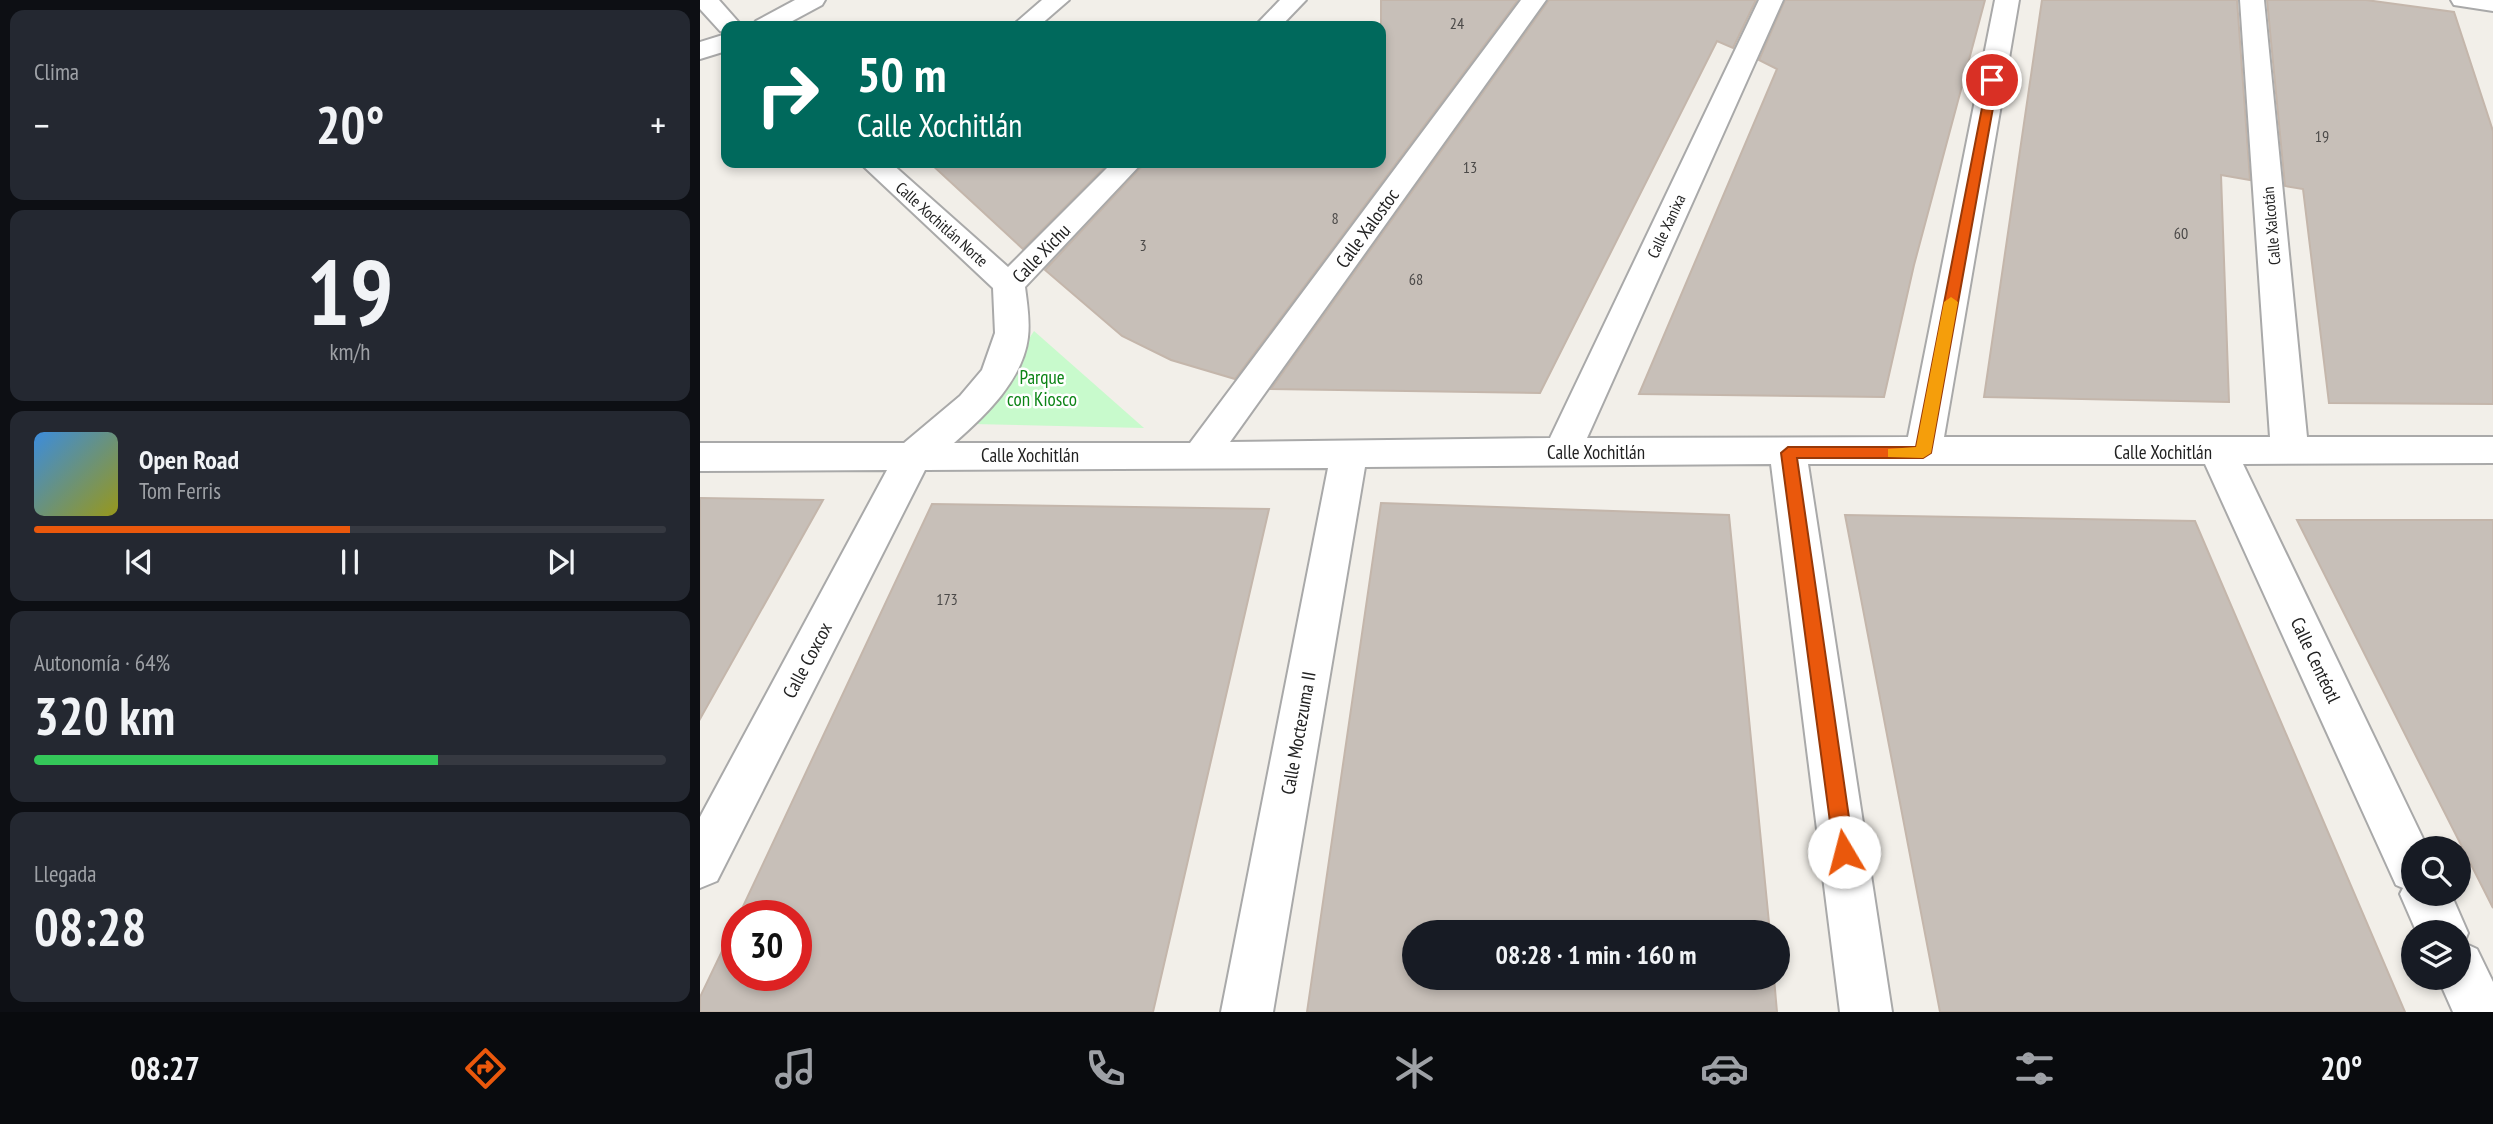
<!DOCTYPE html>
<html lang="es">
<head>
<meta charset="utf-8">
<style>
  :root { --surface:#171b24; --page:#242831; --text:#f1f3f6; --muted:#9ea1a6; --line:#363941; --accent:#ea580c }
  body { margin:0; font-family:"PT Sans Narrow",sans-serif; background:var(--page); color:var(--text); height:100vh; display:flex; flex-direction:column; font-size:26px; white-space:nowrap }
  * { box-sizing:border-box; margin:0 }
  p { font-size:23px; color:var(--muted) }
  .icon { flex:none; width:38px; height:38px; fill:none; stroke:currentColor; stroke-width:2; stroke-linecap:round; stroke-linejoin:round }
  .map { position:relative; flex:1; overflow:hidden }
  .panel { display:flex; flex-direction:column; gap:10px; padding:10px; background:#0d0f14; width:700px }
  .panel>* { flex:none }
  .hud { position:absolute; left:21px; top:21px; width:665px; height:147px; border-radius:14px; box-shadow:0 4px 10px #0003; background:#00695c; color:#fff; overflow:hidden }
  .buttons { position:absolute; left:1701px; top:836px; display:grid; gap:14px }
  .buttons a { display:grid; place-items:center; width:70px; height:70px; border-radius:50%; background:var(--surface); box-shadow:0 4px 10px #0003; font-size:35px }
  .speed { position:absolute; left:21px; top:900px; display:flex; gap:14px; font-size:35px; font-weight:700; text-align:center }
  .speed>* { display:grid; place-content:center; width:91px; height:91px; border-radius:50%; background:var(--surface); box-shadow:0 4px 10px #0003; line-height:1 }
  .speed .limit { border:10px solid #d22; background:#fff; color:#111 }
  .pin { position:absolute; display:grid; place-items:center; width:60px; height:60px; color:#fff; margin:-30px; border:4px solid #fff; border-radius:50%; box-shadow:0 2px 7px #0007 }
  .me { position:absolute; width:77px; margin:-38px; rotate:352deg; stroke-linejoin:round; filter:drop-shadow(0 0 5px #0008) }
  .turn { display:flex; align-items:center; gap:24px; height:147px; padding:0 21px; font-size:32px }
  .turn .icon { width:91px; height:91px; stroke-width:2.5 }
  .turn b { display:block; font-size:49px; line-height:60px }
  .big { font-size:52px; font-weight:600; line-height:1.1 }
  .panel .widget { flex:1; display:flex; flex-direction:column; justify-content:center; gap:10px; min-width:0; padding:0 24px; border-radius:14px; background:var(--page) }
  .panel .dial { align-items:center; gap:0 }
  .dial b { font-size:91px; line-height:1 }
  .song { display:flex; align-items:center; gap:21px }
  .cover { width:84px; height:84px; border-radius:10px; background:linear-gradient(135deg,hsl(210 70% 55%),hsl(60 70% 35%)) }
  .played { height:7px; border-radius:4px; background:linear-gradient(90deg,var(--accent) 50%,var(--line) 50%) }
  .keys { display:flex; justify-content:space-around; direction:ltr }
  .heat { display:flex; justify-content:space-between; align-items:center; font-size:38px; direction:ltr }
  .charge { height:10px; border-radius:5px; background:linear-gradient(90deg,#34c759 64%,var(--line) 0) }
  .trip { position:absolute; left:702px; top:920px; width:388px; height:70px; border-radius:35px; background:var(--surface); box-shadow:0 4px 10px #0003; font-weight:600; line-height:70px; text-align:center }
  .menu { display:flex; height:112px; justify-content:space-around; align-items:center; background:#090b0e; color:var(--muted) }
  .menu .icon { width:49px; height:49px }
  .menu .selected { color:var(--accent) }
  .menu b { font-size:32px; color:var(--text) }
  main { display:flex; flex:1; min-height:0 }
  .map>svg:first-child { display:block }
  .park { fill:#c8facc }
  .building { fill:#c7bfb8; stroke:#c4b6ab; stroke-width:2 }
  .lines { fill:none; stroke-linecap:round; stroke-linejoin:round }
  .minor-casing { stroke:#a9a9a9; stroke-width:4 }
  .minor { fill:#fff; fill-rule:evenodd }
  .route { fill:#ea580c; stroke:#983908; stroke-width:2 }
  .slow { fill:#f59e0b }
  .labels { text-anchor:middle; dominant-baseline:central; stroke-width:5; stroke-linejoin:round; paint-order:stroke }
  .number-label { font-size:16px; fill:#4b4948 }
  .far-street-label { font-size:16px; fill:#222; stroke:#fff }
  .street-label { font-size:19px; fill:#222; stroke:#fff }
  .park-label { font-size:19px; fill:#0c8416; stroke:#fff }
</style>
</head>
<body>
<main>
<section class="panel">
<div class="widget"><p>Clima</p>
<div class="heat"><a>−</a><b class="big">20°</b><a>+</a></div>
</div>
<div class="widget dial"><b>19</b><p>km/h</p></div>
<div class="widget">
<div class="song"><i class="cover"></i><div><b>Open Road</b><p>Tom Ferris</p></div></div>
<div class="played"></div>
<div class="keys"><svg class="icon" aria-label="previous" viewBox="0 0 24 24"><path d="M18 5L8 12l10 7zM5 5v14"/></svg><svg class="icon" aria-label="pause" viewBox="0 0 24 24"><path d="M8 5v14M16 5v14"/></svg><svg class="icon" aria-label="next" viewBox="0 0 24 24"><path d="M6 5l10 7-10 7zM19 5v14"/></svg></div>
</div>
<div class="widget"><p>Autonomía · 64%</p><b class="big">320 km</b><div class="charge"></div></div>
<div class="widget"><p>Llegada</p><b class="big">08:28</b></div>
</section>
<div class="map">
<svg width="1793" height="1012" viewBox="0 0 1793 1012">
  <rect width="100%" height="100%" fill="#f2efe9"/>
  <polygon class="park" points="334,331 444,428 273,424"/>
  <g class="building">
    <polygon points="681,0 818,0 535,379 471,360 422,336 345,270 445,163 681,163"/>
    <polygon points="849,0 1056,0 1033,48 1017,41 840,393 571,389"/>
    <polygon points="1085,0 1285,0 1214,265 1184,397 939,394 1077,69 1059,60"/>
    <polygon points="1342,0 1537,0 1550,180 1521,175 1529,402 1284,397"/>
    <polygon points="1567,0 1666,0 1754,12 1793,131 1793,404 1629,403 1603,189 1585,186"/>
    <polygon points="230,163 409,163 323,249"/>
    <polygon points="0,498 123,500 0,719"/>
    <polygon points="681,503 1029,515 1070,933 714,933 714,978 1074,978 1077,1012 607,1012"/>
    <polygon points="232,504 569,509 453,1012 0,1012 0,997 37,920 37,975 96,975 96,915 39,915"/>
    <polygon points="1145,515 1495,521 1705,1012 1240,1012"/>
    <polygon points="1597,520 1793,520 1793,908 1719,762"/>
  </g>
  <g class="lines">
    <g class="minor-casing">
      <g id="minor">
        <polygon points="0,0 19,0 42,26 26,26 26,33 20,31 0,9"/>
        <polygon points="95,0 125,0 122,5 83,26 52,26 56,21"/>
        <polygon points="342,0 369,0 339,26 312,26"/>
        <polygon points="580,0 606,0 581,26 555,26"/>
        <path d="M821,0h25l-316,442 320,-4 209,-438h24l-196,438 321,-1 87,-437h24l-75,437h326l-30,-437h24l43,437h186v26l-250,1 185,385h-15v45h38l17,39 -4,10 13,6 16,33v30h-40l-15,-34h21v-45h-42l-17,-39 3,-6 -7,-3 -191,-421h-397l84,548h-52l-69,-548 -406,3 -92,545h-52l107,-544 -403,2 -208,411 -17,7v-71l187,-347 -187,1v-28h204l56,-47 22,-26 13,-37 -2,-45 -133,-125h31l117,104 104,-104h30l-117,124c2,16 5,33 3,50 -5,43 -43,79 -74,106h236z"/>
        <polygon points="1751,0 1793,0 1793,11 1754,5"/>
        <polygon points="26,34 26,51 0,59 0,42"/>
      </g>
    </g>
    <use href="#minor" class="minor"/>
  </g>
  <polygon class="route" points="1288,77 1298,80 1231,453 1223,458 1097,458 1154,852 1151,859 1144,862 1137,859 1134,852 1081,453 1088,447 1216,447"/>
  <polygon class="slow" points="1251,297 1258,302 1231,453 1223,458 1188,457 1188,449 1216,447 1244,302"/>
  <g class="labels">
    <g class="number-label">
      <text x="757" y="23">24</text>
      <text x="1622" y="136">19</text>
      <text x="770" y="167">13</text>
      <text x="635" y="218">8</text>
      <text x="1481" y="233">60</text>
      <text x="443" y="245">3</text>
      <text x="716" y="279">68</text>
      <text x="247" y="599">173</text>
    </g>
    <g class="far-street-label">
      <text transform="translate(242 224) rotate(42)">Calle Xochitlán Norte</text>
      <text transform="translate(966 226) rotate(-65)">Calle Xanixa</text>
      <text transform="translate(1571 226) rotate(-95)">Calle Xalcotán</text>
    </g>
    <g class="street-label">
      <text transform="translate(667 228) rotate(-54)">Calle Xalostoc</text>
      <text transform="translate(341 253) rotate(-46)">Calle Xichu</text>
      <text x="896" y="452">Calle Xochitlán</text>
      <text x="1463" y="452">Calle Xochitlán</text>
      <text x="330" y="455">Calle Xochitlán</text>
      <text transform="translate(107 660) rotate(-62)">Calle Coxcox</text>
      <text transform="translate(1616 660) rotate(65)">Calle Centéotl</text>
      <text transform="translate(598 733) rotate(-80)">Calle Moctezuma II</text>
    </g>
    <g class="park-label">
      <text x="342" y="377">Parque<tspan x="342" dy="22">con Kiosco</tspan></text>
    </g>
  </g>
</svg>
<div class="buttons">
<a><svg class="icon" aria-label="search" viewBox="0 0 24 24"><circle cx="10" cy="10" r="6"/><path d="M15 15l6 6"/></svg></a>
<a><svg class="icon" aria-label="layers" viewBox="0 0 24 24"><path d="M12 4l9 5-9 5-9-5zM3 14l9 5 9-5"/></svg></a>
</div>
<div class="speed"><div class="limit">30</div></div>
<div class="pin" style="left:1292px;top:80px;background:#d93025"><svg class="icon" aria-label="arrive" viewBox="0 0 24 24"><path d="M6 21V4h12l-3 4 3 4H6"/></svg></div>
<svg class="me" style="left:1144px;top:852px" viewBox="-20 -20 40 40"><circle r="19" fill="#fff"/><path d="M0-13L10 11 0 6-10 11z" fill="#ea580c"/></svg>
<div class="trip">08:28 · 1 min · 160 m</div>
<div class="hud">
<div class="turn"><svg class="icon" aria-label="right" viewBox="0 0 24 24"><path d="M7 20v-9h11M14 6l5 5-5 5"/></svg><div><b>50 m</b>Calle Xochitlán</div></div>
</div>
</div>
</main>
<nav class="menu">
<b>08:27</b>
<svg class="icon selected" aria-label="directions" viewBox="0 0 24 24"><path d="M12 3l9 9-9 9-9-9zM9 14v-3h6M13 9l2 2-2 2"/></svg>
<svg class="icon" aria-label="music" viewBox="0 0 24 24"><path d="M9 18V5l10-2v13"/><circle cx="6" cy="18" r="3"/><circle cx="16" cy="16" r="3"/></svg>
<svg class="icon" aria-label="phone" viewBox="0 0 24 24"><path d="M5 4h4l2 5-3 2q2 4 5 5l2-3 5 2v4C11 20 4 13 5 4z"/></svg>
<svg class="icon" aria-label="climate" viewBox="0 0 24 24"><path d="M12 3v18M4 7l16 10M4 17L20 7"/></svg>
<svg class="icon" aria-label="car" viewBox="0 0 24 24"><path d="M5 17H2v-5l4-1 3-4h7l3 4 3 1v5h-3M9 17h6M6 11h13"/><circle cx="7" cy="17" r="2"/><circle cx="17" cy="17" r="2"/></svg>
<svg class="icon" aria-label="filters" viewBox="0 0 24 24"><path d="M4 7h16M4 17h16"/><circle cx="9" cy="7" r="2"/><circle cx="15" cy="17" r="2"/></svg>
<b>20°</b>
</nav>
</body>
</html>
